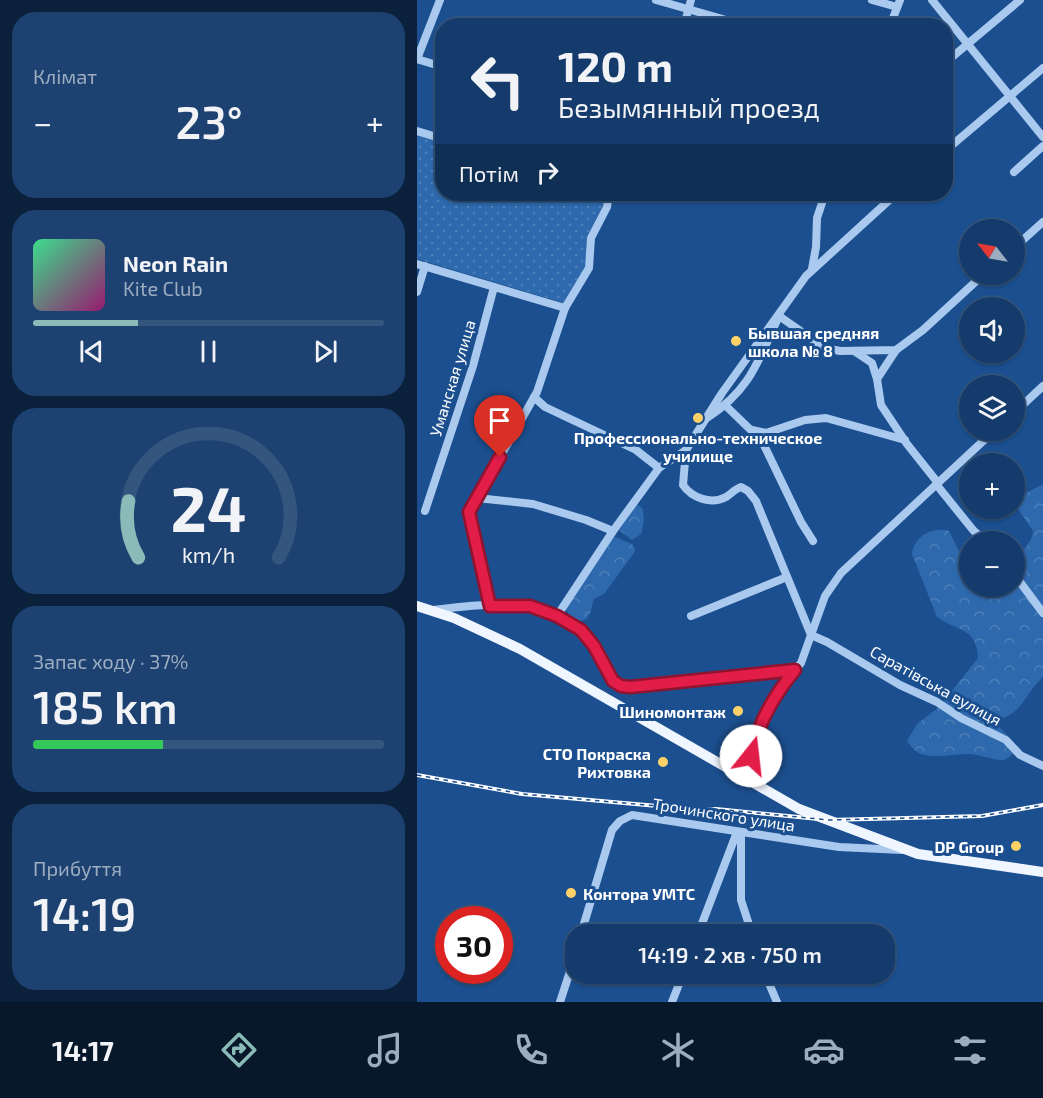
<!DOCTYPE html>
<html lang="uk">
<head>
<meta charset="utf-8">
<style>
  :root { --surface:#143b6b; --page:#1d4271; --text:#f1f3f6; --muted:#9dadc1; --line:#33557e; --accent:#8bbbb9 }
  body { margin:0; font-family:"Exo 2",sans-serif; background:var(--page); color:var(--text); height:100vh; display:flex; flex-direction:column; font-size:22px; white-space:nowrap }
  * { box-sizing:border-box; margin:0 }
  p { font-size:20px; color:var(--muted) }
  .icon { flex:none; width:33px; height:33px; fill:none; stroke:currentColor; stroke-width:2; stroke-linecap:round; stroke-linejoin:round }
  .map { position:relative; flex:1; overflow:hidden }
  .sheet { display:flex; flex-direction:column; gap:12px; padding:12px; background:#0b203b; width:417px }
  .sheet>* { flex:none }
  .guide { position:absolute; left:18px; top:18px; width:518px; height:183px; border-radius:24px; box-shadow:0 2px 4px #0004,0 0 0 2px var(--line); background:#143b6b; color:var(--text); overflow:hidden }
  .needle { width:39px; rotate:301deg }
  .fabs { position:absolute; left:542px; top:219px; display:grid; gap:12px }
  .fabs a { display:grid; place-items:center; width:66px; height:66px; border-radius:50%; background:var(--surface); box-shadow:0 2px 4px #0004,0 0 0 2px var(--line); font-size:30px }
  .speed { position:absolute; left:18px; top:906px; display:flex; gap:12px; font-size:30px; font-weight:700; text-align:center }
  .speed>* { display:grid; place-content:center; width:78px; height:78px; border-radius:50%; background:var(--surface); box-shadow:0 2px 4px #0004,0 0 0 2px var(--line); line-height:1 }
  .speed .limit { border:9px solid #d22; background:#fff; color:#111 }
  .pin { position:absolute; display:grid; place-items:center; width:51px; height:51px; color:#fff; margin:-62px -26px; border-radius:50% 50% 50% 0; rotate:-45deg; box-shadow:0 0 6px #0007 }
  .pin .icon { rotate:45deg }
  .me { position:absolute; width:66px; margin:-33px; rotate:16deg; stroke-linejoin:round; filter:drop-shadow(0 0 4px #0008) }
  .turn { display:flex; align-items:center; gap:21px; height:126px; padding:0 24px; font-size:27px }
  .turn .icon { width:78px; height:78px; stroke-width:2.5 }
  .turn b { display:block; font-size:42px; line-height:51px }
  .then { display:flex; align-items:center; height:57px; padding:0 24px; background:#0003; gap:12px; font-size:22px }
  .big { font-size:45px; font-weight:600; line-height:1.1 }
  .sheet .widget { flex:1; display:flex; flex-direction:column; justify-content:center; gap:9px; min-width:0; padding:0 21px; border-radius:24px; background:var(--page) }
  .sheet .dial { align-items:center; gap:0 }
  .dial svg { height:156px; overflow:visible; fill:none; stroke:var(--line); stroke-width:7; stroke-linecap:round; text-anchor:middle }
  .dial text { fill:var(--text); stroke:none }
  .song { display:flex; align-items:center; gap:18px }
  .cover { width:72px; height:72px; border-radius:9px; background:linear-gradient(135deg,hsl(150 70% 55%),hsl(320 70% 35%)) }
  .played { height:6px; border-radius:3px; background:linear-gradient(90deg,var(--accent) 30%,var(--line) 30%) }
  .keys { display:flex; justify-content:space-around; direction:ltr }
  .heat { display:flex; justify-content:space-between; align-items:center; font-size:33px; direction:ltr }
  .charge { height:9px; border-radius:4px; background:linear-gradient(90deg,#34c759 37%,var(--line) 0) }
  .trip { position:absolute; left:148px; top:924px; width:330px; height:60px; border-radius:24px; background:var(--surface); box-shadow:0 2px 4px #0004,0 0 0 2px var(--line); font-weight:600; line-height:60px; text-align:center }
  .tab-bar { display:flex; height:96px; justify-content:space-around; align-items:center; background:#08182b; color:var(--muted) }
  .tab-bar .icon { width:42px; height:42px }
  .tab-bar .active { color:var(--accent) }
  .tab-bar b { font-size:27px; color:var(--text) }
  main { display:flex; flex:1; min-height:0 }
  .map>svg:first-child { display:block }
  .grass { fill:url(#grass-dots) }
  .forest { fill:url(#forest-crowns) }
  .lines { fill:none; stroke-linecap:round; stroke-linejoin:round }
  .minor { stroke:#a9c9ee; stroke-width:8 }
  .major { stroke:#f0f6ff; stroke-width:10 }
  .rail-casing { stroke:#fff; stroke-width:4 }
  .rail { stroke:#1b4f8f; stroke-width:1.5; stroke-dasharray:4.5; stroke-linecap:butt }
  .route-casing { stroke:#92132f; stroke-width:15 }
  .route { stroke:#e11d48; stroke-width:10 }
  .poi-dot { fill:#ffd166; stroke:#1b4f8f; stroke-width:2 }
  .labels { text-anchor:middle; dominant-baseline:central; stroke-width:6; stroke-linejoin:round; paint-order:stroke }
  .poi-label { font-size:16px; font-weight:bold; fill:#fff; stroke:#1b4f8f; text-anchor:end }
  .street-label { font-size:16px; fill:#fff; stroke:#1b4f8f }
</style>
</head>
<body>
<main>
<section class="sheet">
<div class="widget"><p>Клімат</p>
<div class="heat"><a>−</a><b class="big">23°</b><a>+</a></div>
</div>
<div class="widget">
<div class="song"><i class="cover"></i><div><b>Neon Rain</b><p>Kite Club</p></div></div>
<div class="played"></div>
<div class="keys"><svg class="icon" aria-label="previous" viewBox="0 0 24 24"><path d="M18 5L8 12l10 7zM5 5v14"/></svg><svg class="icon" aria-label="pause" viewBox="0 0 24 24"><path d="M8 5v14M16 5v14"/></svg><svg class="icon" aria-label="next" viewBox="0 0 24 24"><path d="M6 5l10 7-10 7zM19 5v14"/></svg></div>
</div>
<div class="widget dial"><svg viewBox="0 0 100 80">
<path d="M14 69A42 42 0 1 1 86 69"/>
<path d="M14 69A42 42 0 0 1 9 40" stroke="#8bbbb9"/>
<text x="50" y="56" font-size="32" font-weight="700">24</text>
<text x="50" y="72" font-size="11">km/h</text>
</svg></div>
<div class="widget"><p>Запас ходу · 37%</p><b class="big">185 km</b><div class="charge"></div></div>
<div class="widget"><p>Прибуття</p><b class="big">14:19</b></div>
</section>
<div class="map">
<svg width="626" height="1002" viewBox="0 0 626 1002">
  <defs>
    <pattern id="grass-dots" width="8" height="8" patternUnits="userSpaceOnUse" patternTransform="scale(1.5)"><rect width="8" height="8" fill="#2e69ad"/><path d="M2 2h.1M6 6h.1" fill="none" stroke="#4d80b9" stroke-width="1.8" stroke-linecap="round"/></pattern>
    <pattern id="forest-crowns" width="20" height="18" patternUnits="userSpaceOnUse" patternTransform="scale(1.5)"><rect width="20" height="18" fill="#2e69ad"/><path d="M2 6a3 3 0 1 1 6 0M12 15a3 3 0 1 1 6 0" fill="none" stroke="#4d80b9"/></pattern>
  </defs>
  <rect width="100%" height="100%" fill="#1b4f8f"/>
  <polygon class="grass" points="0,135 25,143 26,194 187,194 186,205 170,237 168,268 147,303 0,259"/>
  <g class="forest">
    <path d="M626,484v193c-18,16 -18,33 -42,42l-3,7c7,7 25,21 12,30 -2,2 -5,4 -8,4 -11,0 -22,-6 -33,-6 -16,0 -32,5 -48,0 -6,-2 -10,-8 -14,-13l10,-17 22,-17 39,-49c-1,-31 -22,-27 -41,-41l-25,-63c2,-17 20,-28 37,-23l20,40v15h45v-30c10,-5 18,-14 19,-25l-15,-22 -2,-7 3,-5z"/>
    <polygon points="220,504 226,509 227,521 224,534 215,540 202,530"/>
    <path d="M196,536l19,8 3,5 -1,4 -30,41 -10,5c-4,9 -1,19 -13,22l-9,-3 -7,-9z"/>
  </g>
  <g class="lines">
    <g class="minor">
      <polyline points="239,0 330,26"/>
      <polyline points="455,0 480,7"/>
      <polyline points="515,0 626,137"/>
      <polyline points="92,21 107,26"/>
      <polyline points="267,26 274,0"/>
      <polyline points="473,26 483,0"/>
      <polyline points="0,59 23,0"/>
      <polyline points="0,59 26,67"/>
      <polyline points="528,63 603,0"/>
      <polyline points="0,131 26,139"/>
      <polyline points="528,151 626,68"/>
      <polyline points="597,172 626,146"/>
      <polyline points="597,248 626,222"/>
      <polyline points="0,264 148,308"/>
      <polyline points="395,269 399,247 400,218 408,194"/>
      <polyline points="0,292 8,266"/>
      <polyline points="479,350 460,379 464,405 490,444 521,483"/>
      <polyline points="437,351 455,363 460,379"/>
      <polyline points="117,397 128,407 219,450 242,468"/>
      <polyline points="309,406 345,441 384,522 396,541"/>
      <polyline points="597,413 626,386"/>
      <path d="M290,418c44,-29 51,-57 72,-102l46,32 15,3 56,-1 27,-20 61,-56"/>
      <polyline points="335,430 349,433 388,420 409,418 488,440"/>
      <path d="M269,450l-3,35c9,13 28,20 43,12 5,-3 9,-8 15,-10l7,4 8,10 55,134 16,7 73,43 37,17 24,16 45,22 14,15 23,11"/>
      <polyline points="519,484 556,530 569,542"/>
      <polyline points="60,498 116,504 169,520 196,531"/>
      <polyline points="8,511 56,366 77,287"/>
      <polyline points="597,574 626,613"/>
      <polyline points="73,606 52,512 120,392 148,308 172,268 174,238 190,207 192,194"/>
      <path d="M16,610c48,-6 108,-14 148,20 16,14 19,37 32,51 5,5 11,6 18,6l164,-17"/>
      <polyline points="140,616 196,531 242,468 269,450 305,393 389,276 479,194"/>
      <polyline points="274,616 370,577"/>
      <polyline points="330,779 337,741 346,716 368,681 384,663 408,596 424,573 578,430"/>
      <polyline points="324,832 324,900 335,934"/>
      <polyline points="164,934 195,830 203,821 215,815 422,847 485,850"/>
      <polyline points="281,934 320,832"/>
      <polyline points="348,974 360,1002"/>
      <polyline points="143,1002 159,953"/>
      <polyline points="255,1002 266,974"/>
    </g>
    <polyline class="major" points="0,606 37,618 103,649 382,809 501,854 626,872"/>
    <g class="rail-casing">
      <polyline id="rail" points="0,775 105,794 286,810 299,809 412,820 565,816 626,805"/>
    </g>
    <use href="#rail" class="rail"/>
  </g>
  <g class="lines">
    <g class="route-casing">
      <path id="route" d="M83,457l-31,55 21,94h40l27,10 24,14 13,16 19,35 8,5 9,1 165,-17c-21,25 -37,53 -44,86"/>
    </g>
    <use href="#route" class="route"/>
  </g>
  <g class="poi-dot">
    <circle cx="319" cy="341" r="6"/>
    <circle cx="281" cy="418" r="6"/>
    <circle cx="321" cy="711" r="6"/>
    <circle cx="246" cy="762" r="6"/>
    <circle cx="599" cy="846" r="6"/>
    <circle cx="154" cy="893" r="6"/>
  </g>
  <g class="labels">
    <g class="poi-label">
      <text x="331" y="332" text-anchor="start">Бывшая средняя<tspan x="331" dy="18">школа № 8</tspan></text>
      <text x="281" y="437" text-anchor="middle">Профессионально-техническое<tspan x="281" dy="18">училище</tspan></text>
      <text x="309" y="711">Шиномонтаж</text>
      <text x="234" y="753">СТО Покраска<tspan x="234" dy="18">Рихтовка</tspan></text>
      <text x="587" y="846">DP Group</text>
      <text x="166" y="893" text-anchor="start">Контора УМТС</text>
    </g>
    <g class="street-label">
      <text transform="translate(35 378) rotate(-73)">Уманская улица</text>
      <text transform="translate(519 685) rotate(29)">Саратівська вулиця</text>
      <text transform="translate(307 814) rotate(9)">Трочинского улица</text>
    </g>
  </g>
</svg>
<div class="fabs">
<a><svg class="needle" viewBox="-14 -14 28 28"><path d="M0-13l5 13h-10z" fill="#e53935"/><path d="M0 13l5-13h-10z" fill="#9dadc1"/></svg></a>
<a><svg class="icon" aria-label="sound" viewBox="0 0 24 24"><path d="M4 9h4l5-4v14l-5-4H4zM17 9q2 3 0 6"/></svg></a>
<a><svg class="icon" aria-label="layers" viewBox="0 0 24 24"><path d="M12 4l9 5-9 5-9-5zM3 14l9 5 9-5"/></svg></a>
<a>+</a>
<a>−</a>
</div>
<div class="speed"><div class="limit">30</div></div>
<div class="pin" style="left:83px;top:457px;background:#d93025"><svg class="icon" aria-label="arrive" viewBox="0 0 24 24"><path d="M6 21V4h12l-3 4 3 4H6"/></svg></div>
<svg class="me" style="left:334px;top:756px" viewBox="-20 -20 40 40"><circle r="19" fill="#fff"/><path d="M0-13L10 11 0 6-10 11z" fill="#e11d48"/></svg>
<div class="trip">14:19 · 2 хв · 750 m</div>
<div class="guide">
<div class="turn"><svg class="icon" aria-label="left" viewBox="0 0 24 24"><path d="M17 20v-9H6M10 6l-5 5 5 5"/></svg><div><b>120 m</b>Безымянный проезд</div></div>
<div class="then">Потім<svg class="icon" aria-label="right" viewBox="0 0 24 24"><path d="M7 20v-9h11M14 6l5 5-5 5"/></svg></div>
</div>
</div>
</main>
<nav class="tab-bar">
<b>14:17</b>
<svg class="icon active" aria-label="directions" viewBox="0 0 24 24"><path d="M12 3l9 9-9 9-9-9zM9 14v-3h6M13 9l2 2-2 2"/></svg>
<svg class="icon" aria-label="music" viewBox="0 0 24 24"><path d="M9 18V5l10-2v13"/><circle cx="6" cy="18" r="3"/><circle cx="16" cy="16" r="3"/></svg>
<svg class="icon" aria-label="phone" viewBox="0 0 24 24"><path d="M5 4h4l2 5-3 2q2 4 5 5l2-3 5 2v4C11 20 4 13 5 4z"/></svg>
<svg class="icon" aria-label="climate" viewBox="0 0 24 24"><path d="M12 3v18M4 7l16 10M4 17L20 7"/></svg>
<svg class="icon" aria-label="car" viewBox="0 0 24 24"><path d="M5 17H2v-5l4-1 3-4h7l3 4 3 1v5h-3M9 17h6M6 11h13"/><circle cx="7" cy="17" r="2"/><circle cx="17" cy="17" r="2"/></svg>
<svg class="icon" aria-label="filters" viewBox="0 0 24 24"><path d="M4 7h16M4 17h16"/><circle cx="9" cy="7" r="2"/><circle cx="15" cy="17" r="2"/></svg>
</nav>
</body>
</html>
